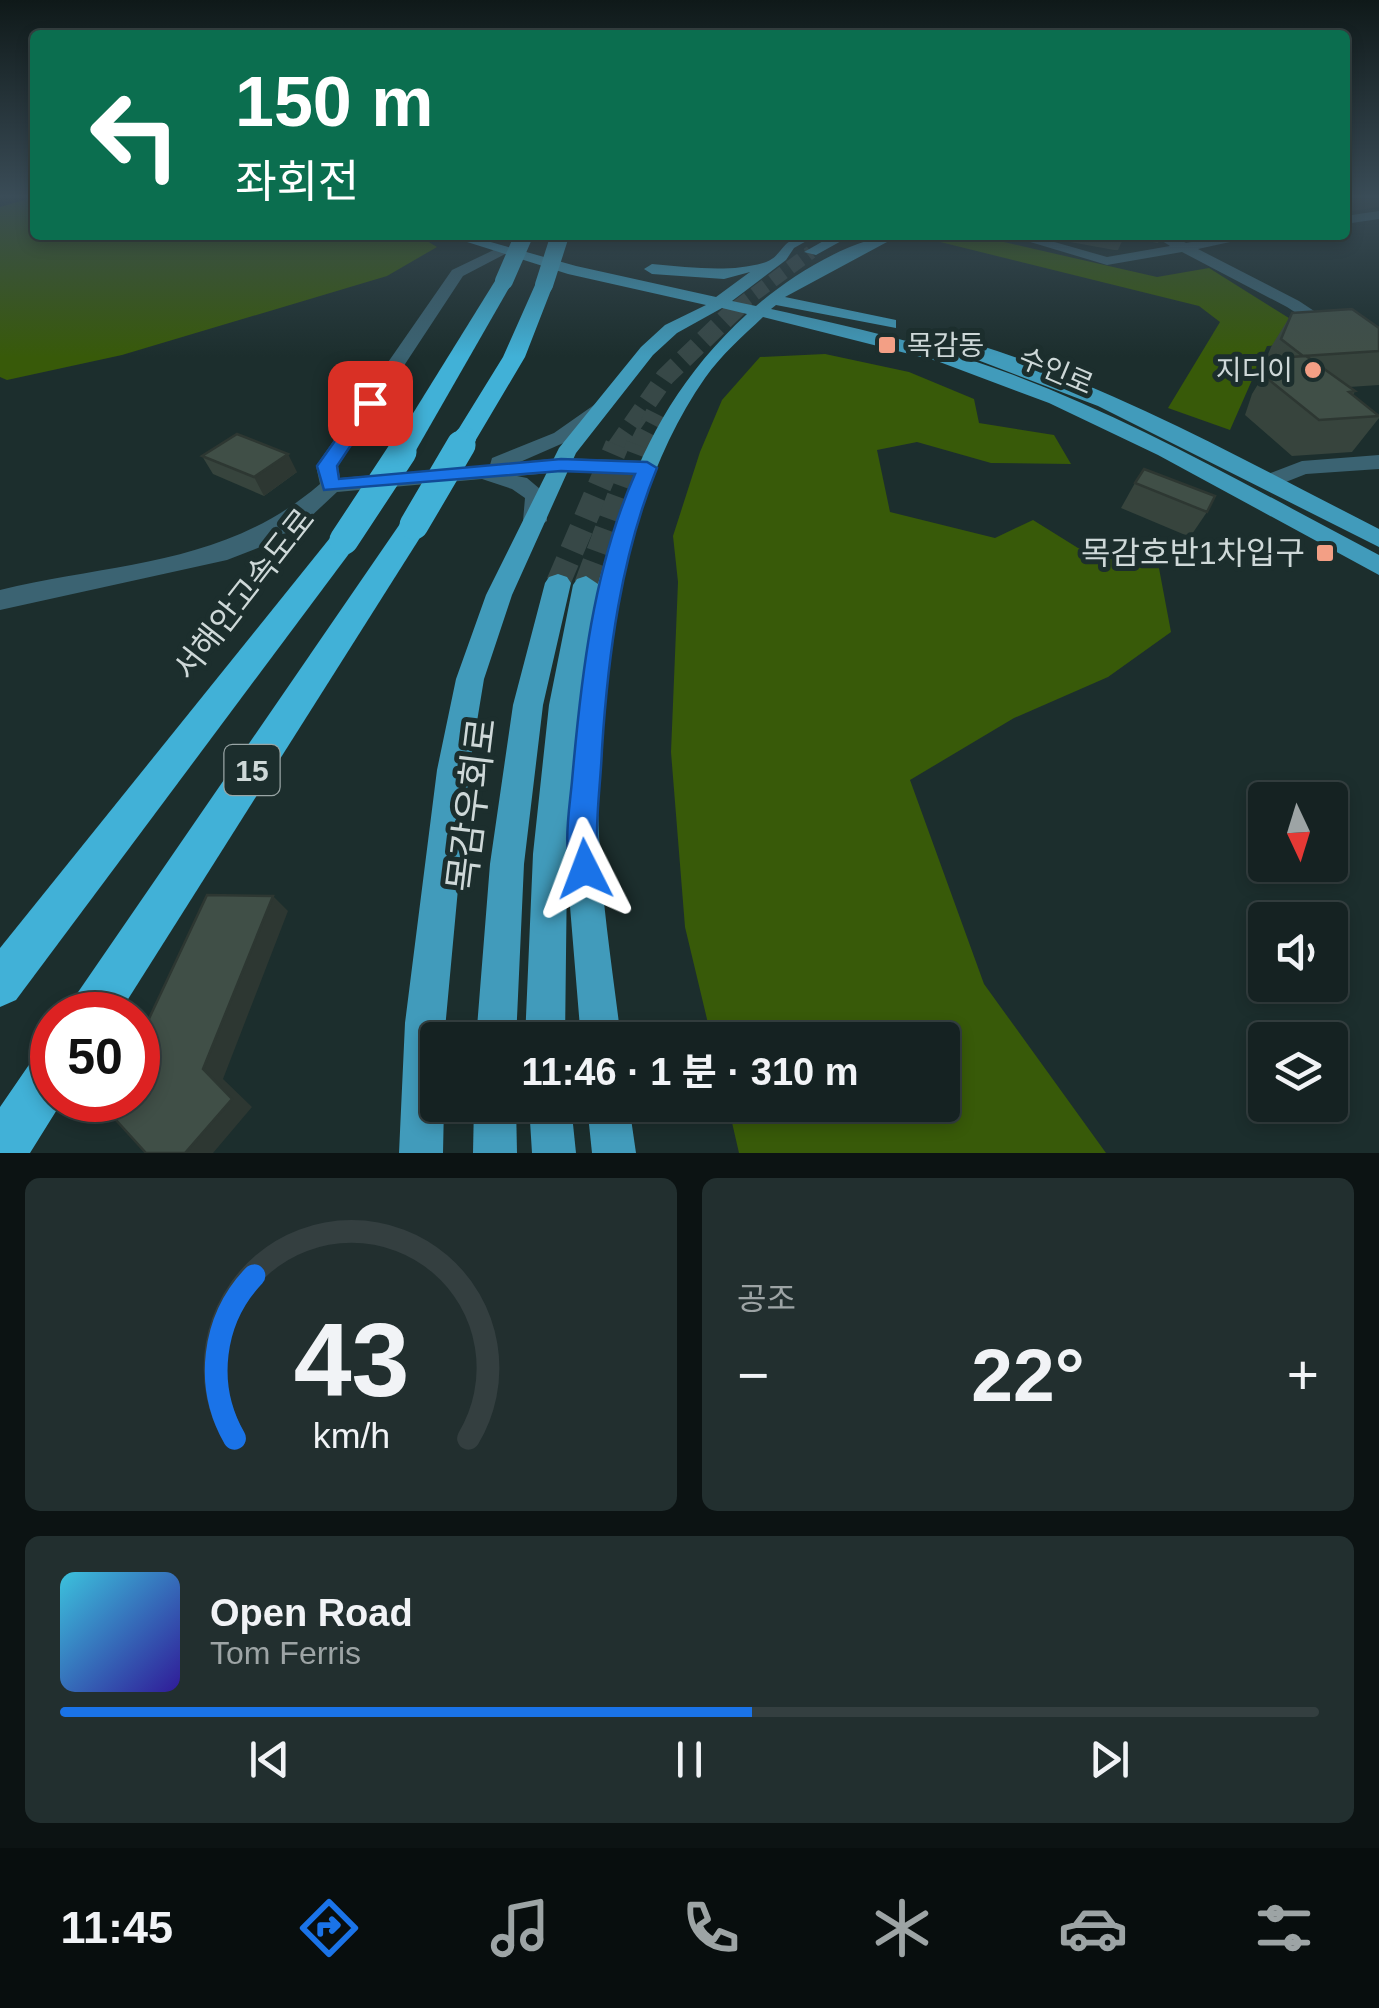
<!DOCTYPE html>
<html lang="ko">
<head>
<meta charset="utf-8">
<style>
  :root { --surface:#152222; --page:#222f2f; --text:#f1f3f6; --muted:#9da4a5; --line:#343f40; --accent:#1a73e8 }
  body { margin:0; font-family:Helvetica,"Noto Sans KR",sans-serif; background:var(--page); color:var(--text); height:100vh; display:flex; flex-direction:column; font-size:38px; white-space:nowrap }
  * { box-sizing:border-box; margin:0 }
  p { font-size:32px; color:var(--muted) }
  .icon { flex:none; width:55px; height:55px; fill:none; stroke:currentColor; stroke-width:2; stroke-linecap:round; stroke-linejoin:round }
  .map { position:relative; height:1153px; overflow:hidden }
  .details { display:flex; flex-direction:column; gap:25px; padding:25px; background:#0c1313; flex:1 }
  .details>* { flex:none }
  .guide { position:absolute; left:30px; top:30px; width:1320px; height:210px; border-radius:10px; box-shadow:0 5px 15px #0003,0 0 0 2px var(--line); background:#0b6e4f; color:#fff; overflow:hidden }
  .needle { width:65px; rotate:176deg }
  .controls { position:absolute; left:1248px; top:782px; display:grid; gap:20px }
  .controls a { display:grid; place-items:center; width:100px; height:100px; border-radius:10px; background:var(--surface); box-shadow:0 5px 15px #0003,0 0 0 2px var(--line); font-size:50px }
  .speed { position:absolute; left:30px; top:992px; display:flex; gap:20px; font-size:50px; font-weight:700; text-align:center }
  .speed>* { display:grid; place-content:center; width:130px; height:130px; border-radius:50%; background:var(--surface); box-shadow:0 5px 15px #0003,0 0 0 2px var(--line); line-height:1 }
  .speed .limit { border:15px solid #d22; background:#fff; color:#111 }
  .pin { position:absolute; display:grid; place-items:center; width:85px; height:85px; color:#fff; margin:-42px; border-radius:20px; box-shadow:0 5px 15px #0006 }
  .me { position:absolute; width:110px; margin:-55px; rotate:357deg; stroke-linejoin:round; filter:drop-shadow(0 0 8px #0008) }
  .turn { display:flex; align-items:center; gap:35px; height:210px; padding:0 40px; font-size:45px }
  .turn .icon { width:130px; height:130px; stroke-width:2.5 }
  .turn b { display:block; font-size:70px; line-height:85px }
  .big { font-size:75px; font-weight:700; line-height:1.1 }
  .details .widget { flex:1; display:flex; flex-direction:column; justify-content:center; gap:15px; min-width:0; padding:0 35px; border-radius:15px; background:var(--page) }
  .details .dial { align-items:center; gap:0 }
  .dial svg { height:260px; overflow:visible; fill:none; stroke:var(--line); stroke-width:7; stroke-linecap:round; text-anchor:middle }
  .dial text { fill:var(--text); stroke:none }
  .song { display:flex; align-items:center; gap:30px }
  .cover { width:120px; height:120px; border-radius:15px; background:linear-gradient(135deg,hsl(190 70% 55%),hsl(250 70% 35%)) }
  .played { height:10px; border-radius:5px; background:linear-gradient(90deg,var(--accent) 55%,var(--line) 55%) }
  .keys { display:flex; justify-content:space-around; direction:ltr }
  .heat { display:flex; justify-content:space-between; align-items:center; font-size:55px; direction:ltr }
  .details .tiles { flex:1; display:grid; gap:25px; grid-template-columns:1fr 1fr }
  .widget:last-child { grid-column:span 2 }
  .trip { position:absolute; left:420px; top:1022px; width:540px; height:100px; border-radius:10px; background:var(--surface); box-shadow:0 5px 15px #0003,0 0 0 2px var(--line); font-weight:700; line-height:100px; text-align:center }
  .tabs { display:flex; height:160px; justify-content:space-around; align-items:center; background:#080e0e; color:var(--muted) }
  .tabs .icon { width:70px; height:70px }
  .tabs .selected { color:var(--accent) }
  .tabs b { font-size:45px; color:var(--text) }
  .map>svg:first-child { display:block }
  .green { fill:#385a09 }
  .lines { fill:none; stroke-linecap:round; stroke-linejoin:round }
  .major-tunnel-far2 { stroke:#374847; stroke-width:14; stroke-dasharray:14 8; stroke-linecap:butt }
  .major-tunnel-far1 { stroke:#374847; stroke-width:19; stroke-dasharray:19 9; stroke-linecap:butt }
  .major-tunnel { stroke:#374847; stroke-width:24; stroke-dasharray:24 11; stroke-linecap:butt }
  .minor { fill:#3b6372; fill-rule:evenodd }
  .major { fill:#419bbb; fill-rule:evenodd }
  .highway { fill:#41b1d7; fill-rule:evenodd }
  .highway-bridge-far2 { stroke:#41b1d7; stroke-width:18 }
  .highway-bridge-far1 { stroke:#41b1d7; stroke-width:22 }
  .highway-bridge { stroke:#41b1d7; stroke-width:29 }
  .wall { fill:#37443d }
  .shaded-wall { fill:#2d3732 }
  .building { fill:#404f47; stroke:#2d3732; stroke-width:2.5 }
  .route { fill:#1a73e8; stroke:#114b97; stroke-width:2.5 }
  .poi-dot { fill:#f39f85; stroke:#1c2e2d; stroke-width:4 }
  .labels { text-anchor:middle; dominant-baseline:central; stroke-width:10; stroke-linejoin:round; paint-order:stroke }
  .far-poi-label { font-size:28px; fill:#ced8d8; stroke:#1c2e2d; text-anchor:start }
  .far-street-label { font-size:28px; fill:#ced8d8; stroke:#1c2e2d }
  .shield { fill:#1c2e2d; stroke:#99a5a5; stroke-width:2.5 }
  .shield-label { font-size:30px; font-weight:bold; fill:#ced8d8 }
  .poi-label { font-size:32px; fill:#ced8d8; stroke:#1c2e2d; text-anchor:end }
  .street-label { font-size:32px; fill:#ced8d8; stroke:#1c2e2d }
  .near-street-label { font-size:38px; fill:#ced8d8; stroke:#1c2e2d }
</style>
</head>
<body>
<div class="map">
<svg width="1379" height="1153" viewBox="0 0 1379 1153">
  <rect width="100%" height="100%" fill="#1c2e2d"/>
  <g class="green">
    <polygon points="35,197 35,235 417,235 437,247 387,276 122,355 7,380 0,377 0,207"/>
    <polygon points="926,235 973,235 1157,277 1209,268 1329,343 1267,346 1230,430 1168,408 1220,322 1199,306 920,237"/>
    <polygon points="825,354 909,372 974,399 979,423 1054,435 1071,464 991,463 917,442 877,450 890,512 995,538 1033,520 1078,548 1158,563 1171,632 1108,677 1014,718 910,780 984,984 1106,1153 739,1153 728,1105 942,1105 942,1040 712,1040 685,927 671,752 678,582 673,536 700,452 722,400 760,357"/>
  </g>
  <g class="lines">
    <polyline class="major-tunnel-far2" points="737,307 811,252"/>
    <g class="major-tunnel-far1">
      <polyline points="616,448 665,377 740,305"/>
      <polyline points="637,448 655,413"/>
    </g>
    <g class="major-tunnel">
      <polyline points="558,583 617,445"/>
      <polyline points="586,585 638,445"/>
    </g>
    <g class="minor">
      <polygon points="1379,211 1379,219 1345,224 1345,216"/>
      <polygon points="1007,235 1030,235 1107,257 1170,246 1153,235 1171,235 1186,243 1231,235 1262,235 1198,249 1299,301 1379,354 1379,367 1287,307 1182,252 1107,265"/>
      <path d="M502,246l5,1v6l-44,23 -125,190 2,12 150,-13 2,-7 62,-25 50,-35 10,6 -3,4 -43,33 -48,21 41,-4 86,3 8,2 3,5 -3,5 -94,-1 -44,4 10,2 20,17v26l-12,8 -12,-8 2,-23 -13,-9 -30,-10 -145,13 -31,29 -38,23 -41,16 -227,50v-20c116,-28 225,-24 320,-106l-4,-18 136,-196z"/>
      <polygon points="1379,455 1379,469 1306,474 1268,489 1257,482 1260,477 1302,461"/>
    </g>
    <g class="major">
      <path d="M445,235h21l110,31 140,31 34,-25 -26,7 -72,-5 -8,-5 8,-5c37,3 76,9 111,-1 24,-7 14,-28 54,-28l-23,13 -8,12 -54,41 24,5c33,-29 99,-71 144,-71l-115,62 111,23v8l-120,-23 -5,4c80,18 160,35 237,64 129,48 249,118 371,182v20l-221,-120 -109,-52 -112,-42 -174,-44c-20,19 -42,38 -58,61 -84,119 -113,315 -106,458 3,69 14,136 22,204h-40l-14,-170 -2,170h-40l8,-186 16,-149 24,-120 4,-6 9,-3 12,8c30,-108 65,-193 149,-270l-25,-6 -45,25 -24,22 -77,98 -64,142 -28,84 -15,91 -25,270h-6v65h6l-1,48h-44l6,-130 32,-253 19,-91 30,-84 73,-147 82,-101 24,-22 41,-20 -138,-31z"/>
      <polygon points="834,235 852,235 816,255 804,252"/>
      <path d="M934,332c156,41 302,124 445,197v18l-281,-141 -170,-65v-8z"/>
      <polygon points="558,574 567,577 571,583 543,705 524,864 516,1040 476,1040 490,864 513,705 545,583 549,577"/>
      <polygon points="474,1105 516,1105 517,1153 473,1153"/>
      <polygon points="529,1105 571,1105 576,1153 532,1153"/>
      <polygon points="587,1105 629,1105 636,1153 592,1153"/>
    </g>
    <g class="highway">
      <polygon points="504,275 513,281 415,452 402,460 393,457 389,452 495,281"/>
      <polygon points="544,279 553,285 525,357 474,443 456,443 453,438 503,357 535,285"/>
      <polygon points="414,516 424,518 428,525 118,1015 67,1015 74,998 404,518"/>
      <polygon points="344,530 354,533 358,540 354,547 16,1000 0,1007 0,948 334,533"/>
      <polygon points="52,1048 52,1100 63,1100 30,1153 0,1153 0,1107 35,1056"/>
    </g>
    <g class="highway-bridge-far2">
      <polyline points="504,281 524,235"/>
      <polyline points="544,285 560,235"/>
    </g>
    <polyline class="highway-bridge-far1" points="459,448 465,438"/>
    <g class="highway-bridge">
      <polyline points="414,525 461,445"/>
      <polyline points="344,540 402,452"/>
    </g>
  </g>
  <g class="wall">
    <polygon points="1032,235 1162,235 1158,243 1124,237 1118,250 1114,250"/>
    <polygon points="1292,313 1379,328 1379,385 1349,387 1355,391 1353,395 1379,415 1379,418 1352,452 1292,456 1245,415 1252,394 1263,376 1260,374 1271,347"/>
    <polygon points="202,456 297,472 264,496 213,474"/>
    <polygon points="1135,483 1207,512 1190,537 1121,508"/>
  </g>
  <g class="shaded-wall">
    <polygon points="1353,196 1379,196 1379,207 1345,212 1345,197"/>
    <polygon points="1189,235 1211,235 1187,239"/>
    <polygon points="288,454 297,472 264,496 254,477"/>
    <polygon points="273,896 288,911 223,1079 252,1107 213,1153 185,1153 203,1069"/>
  </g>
  <g class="building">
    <polygon points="1352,309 1379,328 1379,351 1303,356 1281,339 1292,313"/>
    <polygon points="1306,356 1355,391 1349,392 1379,416 1319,420 1268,379 1274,358"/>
    <polygon points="237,434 288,454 254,477 202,456"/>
    <polygon points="1144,469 1215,496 1207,512 1135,483"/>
    <polygon points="207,895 273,896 203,1069 232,1099 185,1153 146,1153 106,1109 110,1100 138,1100 138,1042"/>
  </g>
  <linearGradient id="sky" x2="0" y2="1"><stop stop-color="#0f1919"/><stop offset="0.55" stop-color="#3a4c57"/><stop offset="1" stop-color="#3a4c57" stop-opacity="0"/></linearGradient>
  <rect width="1379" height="357" fill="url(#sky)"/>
  <path class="route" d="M370,398l9,5 -42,63 2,13 222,-20 86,3 10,6c-36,88 -49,187 -55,281 -1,28 -5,57 -5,85 1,17 6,30 -1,46l-11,4 -11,-4c-12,-30 -5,-67 -2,-99 9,-103 21,-212 63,-307l-74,-3 -237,19 -7,-24 47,-66z"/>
  <g class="poi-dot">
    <rect x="877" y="335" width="20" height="20" rx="5"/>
    <circle cx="1313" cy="370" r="10"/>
    <rect x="1315" y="543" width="20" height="20" rx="5"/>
  </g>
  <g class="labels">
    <g class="far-poi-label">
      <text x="907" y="345">목감동</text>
      <text x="1293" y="370" text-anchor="end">지디이</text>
    </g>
    <g class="far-street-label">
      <text transform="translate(1056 371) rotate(23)">수인로</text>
    </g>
    <rect class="shield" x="224.5" y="745" width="55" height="50" rx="8"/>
    <g class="shield-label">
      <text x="252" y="770">15</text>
    </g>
    <g class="poi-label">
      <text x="1305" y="553">목감호반1차입구</text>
    </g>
    <g class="street-label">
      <text transform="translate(244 594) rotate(-52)">서해안고속도로</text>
    </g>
    <g class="near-street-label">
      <text transform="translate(472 805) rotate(-83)">목감우회로</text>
    </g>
  </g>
</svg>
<div class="controls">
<a><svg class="needle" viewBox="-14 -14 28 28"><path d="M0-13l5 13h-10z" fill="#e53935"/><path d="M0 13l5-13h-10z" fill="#9da4a5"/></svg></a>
<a><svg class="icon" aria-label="sound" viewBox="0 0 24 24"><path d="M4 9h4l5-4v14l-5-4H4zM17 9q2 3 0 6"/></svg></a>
<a><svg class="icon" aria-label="layers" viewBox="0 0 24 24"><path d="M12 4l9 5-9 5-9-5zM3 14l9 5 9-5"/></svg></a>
</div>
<div class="speed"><div class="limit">50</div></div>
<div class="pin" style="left:370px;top:403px;background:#d93025"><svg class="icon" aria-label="arrive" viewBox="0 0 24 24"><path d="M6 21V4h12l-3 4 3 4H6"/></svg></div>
<svg class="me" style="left:585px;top:869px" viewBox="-20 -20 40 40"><path d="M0-17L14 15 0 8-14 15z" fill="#1a73e8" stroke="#fff" stroke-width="4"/></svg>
<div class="trip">11:46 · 1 분 · 310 m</div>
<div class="guide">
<div class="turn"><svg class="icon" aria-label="left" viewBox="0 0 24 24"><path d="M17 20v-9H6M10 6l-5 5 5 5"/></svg><div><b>150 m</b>좌회전</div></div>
</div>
</div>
<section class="details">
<div class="tiles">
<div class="widget dial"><svg viewBox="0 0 100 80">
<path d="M14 69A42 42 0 1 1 86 69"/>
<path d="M14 69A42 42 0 0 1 20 19" stroke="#1a73e8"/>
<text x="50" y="56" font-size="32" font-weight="700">43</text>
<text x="50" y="72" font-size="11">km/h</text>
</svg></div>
<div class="widget"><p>공조</p>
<div class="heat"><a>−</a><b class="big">22°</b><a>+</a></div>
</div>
<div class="widget">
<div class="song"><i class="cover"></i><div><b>Open Road</b><p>Tom Ferris</p></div></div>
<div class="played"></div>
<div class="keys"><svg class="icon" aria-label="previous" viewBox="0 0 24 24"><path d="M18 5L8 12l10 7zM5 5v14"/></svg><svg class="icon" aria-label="pause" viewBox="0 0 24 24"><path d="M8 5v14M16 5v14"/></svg><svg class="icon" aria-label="next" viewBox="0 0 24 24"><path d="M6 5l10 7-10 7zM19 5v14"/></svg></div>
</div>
</div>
</section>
<nav class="tabs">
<b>11:45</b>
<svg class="icon selected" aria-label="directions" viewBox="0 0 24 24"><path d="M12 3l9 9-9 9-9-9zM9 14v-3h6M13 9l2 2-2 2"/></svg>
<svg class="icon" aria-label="music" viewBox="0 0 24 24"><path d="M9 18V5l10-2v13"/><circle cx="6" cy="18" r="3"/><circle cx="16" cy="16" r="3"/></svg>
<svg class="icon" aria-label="phone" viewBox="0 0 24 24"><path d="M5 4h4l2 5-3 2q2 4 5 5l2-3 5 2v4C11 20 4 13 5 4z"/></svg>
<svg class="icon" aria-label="climate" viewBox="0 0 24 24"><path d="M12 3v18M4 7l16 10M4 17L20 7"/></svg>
<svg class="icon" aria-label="car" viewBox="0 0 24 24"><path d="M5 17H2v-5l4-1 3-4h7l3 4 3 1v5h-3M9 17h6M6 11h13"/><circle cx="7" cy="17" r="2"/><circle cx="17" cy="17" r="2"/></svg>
<svg class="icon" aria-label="filters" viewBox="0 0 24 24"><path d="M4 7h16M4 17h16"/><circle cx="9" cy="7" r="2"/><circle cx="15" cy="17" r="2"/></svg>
</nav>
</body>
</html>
